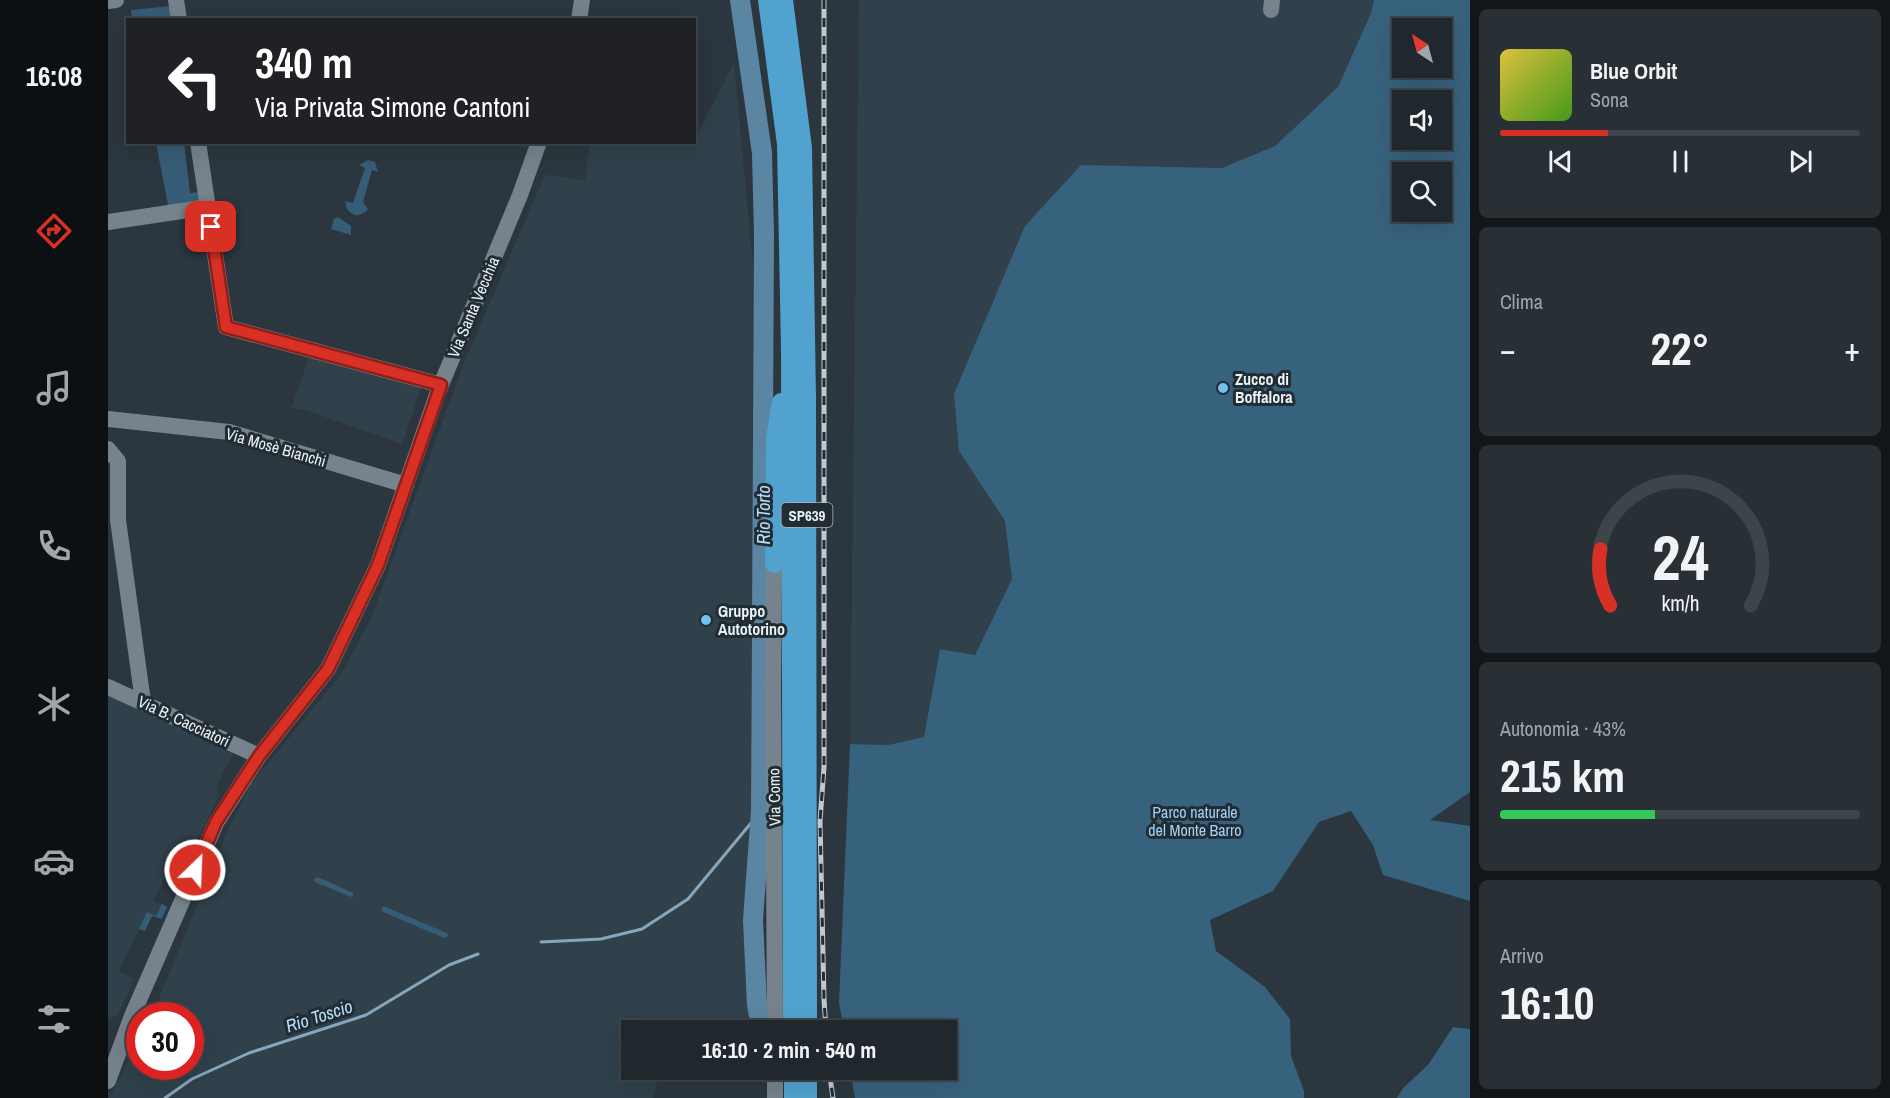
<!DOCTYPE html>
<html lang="it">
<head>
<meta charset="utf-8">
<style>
  :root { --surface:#20282e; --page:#283036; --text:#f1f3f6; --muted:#a2a6aa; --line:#3d444a; --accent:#d93025 }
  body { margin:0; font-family:"Archivo Narrow",sans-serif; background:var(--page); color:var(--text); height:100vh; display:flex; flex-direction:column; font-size:22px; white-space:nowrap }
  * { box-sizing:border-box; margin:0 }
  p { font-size:20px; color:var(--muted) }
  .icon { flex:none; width:33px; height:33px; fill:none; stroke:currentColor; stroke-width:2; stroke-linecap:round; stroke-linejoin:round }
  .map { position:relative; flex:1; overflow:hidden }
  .details { display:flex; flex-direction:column; gap:9px; padding:9px; background:#121619; width:420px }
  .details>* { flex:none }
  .top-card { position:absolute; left:18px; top:18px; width:570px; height:126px; border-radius:0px; box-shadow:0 6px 24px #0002,0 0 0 2px var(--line); background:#202124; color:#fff; overflow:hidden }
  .needle { width:39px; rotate:324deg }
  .controls { position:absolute; left:1284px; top:18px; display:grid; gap:12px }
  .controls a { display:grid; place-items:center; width:60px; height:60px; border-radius:0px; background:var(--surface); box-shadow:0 6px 24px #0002,0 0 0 2px var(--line); font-size:30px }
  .speed { position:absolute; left:18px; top:1002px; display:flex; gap:12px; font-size:30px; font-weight:700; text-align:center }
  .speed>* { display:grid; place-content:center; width:78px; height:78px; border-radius:50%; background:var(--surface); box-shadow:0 6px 24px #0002,0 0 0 2px var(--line); line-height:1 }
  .speed .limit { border:9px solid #d22; background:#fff; color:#111 }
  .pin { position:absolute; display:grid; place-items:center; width:51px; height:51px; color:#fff; margin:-26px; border-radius:12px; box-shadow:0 3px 9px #0006 }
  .me { position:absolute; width:66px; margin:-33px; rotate:24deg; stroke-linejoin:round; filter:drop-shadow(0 0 4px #0008) }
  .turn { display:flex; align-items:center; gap:21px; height:126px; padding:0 30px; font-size:27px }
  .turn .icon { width:78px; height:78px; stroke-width:2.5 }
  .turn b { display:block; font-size:42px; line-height:51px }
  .big { font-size:45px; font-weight:700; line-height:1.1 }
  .details .card { flex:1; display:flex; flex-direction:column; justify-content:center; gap:9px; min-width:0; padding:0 21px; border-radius:9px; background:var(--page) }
  .details .dial { align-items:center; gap:0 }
  .dial svg { height:156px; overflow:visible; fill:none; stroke:var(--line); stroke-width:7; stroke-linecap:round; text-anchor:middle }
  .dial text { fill:var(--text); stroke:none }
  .song { display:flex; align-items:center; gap:18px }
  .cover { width:72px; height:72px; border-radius:9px; background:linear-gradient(135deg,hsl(50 70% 55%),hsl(100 70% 35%)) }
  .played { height:6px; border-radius:3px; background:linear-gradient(90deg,var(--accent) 30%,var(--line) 30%) }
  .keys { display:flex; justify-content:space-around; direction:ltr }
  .heat { display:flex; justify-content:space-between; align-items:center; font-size:33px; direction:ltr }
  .charge { height:9px; border-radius:4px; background:linear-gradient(90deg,#34c759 43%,var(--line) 0) }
  .trip { position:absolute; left:513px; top:1020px; width:336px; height:60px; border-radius:0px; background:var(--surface); box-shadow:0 6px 24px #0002,0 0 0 2px var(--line); font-weight:700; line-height:60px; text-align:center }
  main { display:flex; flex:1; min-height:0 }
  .tab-bar { display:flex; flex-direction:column; width:108px; justify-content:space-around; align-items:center; background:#0d1012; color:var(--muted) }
  .tab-bar .icon { width:42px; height:42px }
  .tab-bar .on { color:var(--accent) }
  .tab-bar b { font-size:27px; color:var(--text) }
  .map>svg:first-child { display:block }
  .built { fill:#30414c }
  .green { fill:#365d77 }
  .forest { fill:#37627d; fill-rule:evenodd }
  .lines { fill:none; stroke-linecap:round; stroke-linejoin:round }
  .stream { stroke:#86a6bc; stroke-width:3 }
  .river { stroke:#5a86a3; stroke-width:20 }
  .minor { stroke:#76838c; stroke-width:16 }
  .major { stroke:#52a2cf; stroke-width:18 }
  .rail-casing { stroke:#c0c8ce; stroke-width:5 }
  .rail { stroke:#212c33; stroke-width:3; stroke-dasharray:9; stroke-linecap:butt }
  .route-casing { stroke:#8d1f18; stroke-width:15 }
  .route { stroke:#d93025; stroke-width:10 }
  .poi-dot { fill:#71c1f5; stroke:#212c33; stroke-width:2 }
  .labels { text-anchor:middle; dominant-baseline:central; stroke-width:6; stroke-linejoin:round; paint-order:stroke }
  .shield { fill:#212c33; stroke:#aeb7bc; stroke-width:1.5 }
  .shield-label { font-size:15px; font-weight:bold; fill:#ebf2f7 }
  .street-label { font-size:16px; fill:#ebf2f7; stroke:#212c33 }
  .poi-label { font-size:16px; font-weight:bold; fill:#ebf2f7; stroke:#212c33; text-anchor:start }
  .park-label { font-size:16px; fill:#9ed4f9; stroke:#212c33 }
  .water-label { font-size:18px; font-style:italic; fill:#b8e1fd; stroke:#212c33 }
</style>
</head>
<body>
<main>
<nav class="tab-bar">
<b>16:08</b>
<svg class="icon on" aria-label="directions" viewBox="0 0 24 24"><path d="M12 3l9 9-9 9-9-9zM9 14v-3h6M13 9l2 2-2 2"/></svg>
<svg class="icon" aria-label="music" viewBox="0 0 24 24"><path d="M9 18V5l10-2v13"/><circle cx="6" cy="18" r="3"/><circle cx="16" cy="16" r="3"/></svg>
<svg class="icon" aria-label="phone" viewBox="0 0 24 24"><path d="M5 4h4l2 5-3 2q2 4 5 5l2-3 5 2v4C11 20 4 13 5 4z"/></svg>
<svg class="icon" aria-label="climate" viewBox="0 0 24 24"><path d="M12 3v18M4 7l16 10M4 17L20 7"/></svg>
<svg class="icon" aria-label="car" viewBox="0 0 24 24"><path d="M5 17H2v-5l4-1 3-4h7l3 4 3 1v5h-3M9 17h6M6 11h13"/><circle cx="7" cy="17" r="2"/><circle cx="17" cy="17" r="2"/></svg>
<svg class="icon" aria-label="filters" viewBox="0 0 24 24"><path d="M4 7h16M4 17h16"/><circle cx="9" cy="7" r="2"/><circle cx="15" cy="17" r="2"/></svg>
</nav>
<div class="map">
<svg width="1362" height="1098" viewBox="0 0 1362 1098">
  <rect width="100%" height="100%" fill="#2b363e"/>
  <g class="built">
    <polygon points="751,0 1266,0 1263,13 1230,87 1167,146 1114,168 973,165 851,451 897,521 904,579 867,655 832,649 816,737 780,745 742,744"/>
    <polygon points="626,63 645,266 642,1030 524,1030 524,1070 553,1070 545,1098 1,1098 31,1040 32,1066 82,1066 82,1016 44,1015 118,834 142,785 234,673 264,616 355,365 437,175 477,180 482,143 586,142 587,139"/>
    <polygon points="203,353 314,385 294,444 197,410 183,408"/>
    <polygon points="0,693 127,750 108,787 111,796 85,848 71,845 46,901 54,904 48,916 39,913 11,971 26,979 10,1016 0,1018"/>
  </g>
  <g class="green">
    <polygon points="63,6 67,19 24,19 23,10"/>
    <polygon points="48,143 76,143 82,193 93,192 91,203 60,205"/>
    <path d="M260,160l7,2 3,10 -6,-2 -9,32 5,7c-7,8 -15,8 -21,0l-2,-8 8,2 12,-35 -6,-3z"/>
    <polygon points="230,217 243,226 243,235 223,229 226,219"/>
    <polygon points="210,877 245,893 245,896 243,897 207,882 206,879"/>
    <polygon points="54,904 59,907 54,919 44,916 37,931 31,929 39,912 48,916"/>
    <polygon points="275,906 339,933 340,936 336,938 273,911"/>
  </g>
  <g class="forest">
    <path d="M1266,0h96v792l-40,28 40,6v75l-87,-26 -10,-30 -22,-34 -32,11 -46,69 -63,29 6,31 49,36 25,32 1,37 13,35v7h-449l-5,-28h96v-40h-102l-5,-27 11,-259 38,1 36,-8 16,-88 35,6 37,-76 -7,-58 -46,-70 -5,-57 71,-168 56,-61 141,3 53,-22 63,-59 33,-74zM1294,28h40v40h-40zM1294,100h40v40h-40zM1294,172h40v40h-40z"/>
    <polygon points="1345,1027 1362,1029 1362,1098 1289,1098 1295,1088 1320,1065"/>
  </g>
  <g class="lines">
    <g class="stream">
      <polyline points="433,942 493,939 534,929 580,899 653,811"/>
      <polyline points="57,1098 84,1079 141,1053 258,1015 341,965 370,954"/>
    </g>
    <polyline class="river" points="632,0 654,153 656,234 653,811 645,920 649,1005 654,1030"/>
    <g class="minor">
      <polyline points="68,0 71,20"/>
      <polyline points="0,1 8,0"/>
      <polyline points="1163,10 1164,0"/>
      <polyline points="471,20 474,0"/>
      <polyline points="90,142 118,327 333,385"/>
      <polyline points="0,222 100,207"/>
      <polyline points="0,419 121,432 298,485"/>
      <polyline points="0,449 10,461 10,520 35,702"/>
      <polyline points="666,564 665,689 667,1030"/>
      <polyline points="0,687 151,756"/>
      <polyline points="667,1070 667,1098"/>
      <polyline points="0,1081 24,1016 108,823 151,756 220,669 270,565 330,392 412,195 431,142"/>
    </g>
    <g class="major">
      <polyline points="659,0 678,144 682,350 684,1030"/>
      <polyline points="676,0 695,148 699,398 700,1030"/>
      <polyline points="666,564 667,439 673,402"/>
      <polyline points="685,1070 685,1098"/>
      <polyline points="700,1070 700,1098"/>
    </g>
    <g class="rail-casing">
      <g id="rail">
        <polyline points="716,0 716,767 712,821 716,999 718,1030"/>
        <polyline points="721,1070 725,1098"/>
      </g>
    </g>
    <use href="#rail" class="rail"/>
  </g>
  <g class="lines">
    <g class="route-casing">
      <polyline id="route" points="87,870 108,822 151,756 220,669 270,565 333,385 118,327 103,227"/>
    </g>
    <use href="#route" class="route"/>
  </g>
  <g class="poi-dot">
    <circle cx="1115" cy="388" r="6"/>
    <circle cx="598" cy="620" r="6"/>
  </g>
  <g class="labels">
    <rect class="shield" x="673.5" y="503" width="51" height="24" rx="4.5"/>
    <g class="shield-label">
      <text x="699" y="515">SP639</text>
    </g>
    <g class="street-label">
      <text transform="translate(365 307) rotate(-67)">Via Santa Vecchia</text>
      <text transform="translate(168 447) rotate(16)">Via Mosè Bianchi</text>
      <text transform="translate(76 721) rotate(25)">Via B. Cacciatori</text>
      <text transform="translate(666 797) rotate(-91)">Via Como</text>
    </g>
    <g class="poi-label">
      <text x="1127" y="379">Zucco di<tspan x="1127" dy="18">Boffalora</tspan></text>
      <text x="610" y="611">Gruppo<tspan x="610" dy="18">Autotorino</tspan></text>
    </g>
    <g class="park-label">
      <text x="1087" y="812">Parco naturale<tspan x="1087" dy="18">del Monte Barro</tspan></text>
    </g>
    <g class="water-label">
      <text transform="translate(655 515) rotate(-90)">Rio Torto</text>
      <text transform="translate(211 1016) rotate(-18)">Rio Toscio</text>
    </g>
  </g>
</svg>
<div class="controls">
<a><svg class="needle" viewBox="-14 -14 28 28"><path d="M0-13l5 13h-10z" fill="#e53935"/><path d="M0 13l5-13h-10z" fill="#a2a6aa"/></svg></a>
<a><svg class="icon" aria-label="sound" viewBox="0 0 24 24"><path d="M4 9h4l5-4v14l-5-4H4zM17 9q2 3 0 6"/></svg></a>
<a><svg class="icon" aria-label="search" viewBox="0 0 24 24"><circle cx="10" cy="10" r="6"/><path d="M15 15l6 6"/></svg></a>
</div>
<div class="speed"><div class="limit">30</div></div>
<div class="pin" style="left:103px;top:227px;background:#d93025"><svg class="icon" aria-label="arrive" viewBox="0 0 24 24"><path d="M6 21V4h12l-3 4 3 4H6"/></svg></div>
<svg class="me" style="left:87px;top:870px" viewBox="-20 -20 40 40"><circle r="17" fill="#d93025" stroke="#fff" stroke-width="3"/><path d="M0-11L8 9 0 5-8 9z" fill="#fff"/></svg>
<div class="trip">16:10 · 2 min · 540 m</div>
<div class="top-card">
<div class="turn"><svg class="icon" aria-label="left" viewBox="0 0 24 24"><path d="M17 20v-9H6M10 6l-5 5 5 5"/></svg><div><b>340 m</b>Via Privata Simone Cantoni</div></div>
</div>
</div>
<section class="details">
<div class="card">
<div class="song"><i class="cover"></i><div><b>Blue Orbit</b><p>Sona</p></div></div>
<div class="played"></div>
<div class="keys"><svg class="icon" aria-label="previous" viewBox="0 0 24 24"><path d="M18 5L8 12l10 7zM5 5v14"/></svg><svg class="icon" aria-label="pause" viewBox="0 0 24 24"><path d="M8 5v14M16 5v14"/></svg><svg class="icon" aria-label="next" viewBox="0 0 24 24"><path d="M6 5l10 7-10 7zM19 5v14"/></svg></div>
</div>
<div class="card"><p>Clima</p>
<div class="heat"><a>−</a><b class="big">22°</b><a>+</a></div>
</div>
<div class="card dial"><svg viewBox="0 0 100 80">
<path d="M14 69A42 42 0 1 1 86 69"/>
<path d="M14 69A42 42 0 0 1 9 40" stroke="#d93025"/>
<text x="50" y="56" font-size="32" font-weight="700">24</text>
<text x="50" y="72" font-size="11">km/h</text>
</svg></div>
<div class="card"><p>Autonomia · 43%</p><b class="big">215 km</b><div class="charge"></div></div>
<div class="card"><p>Arrivo</p><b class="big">16:10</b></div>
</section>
</main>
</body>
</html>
